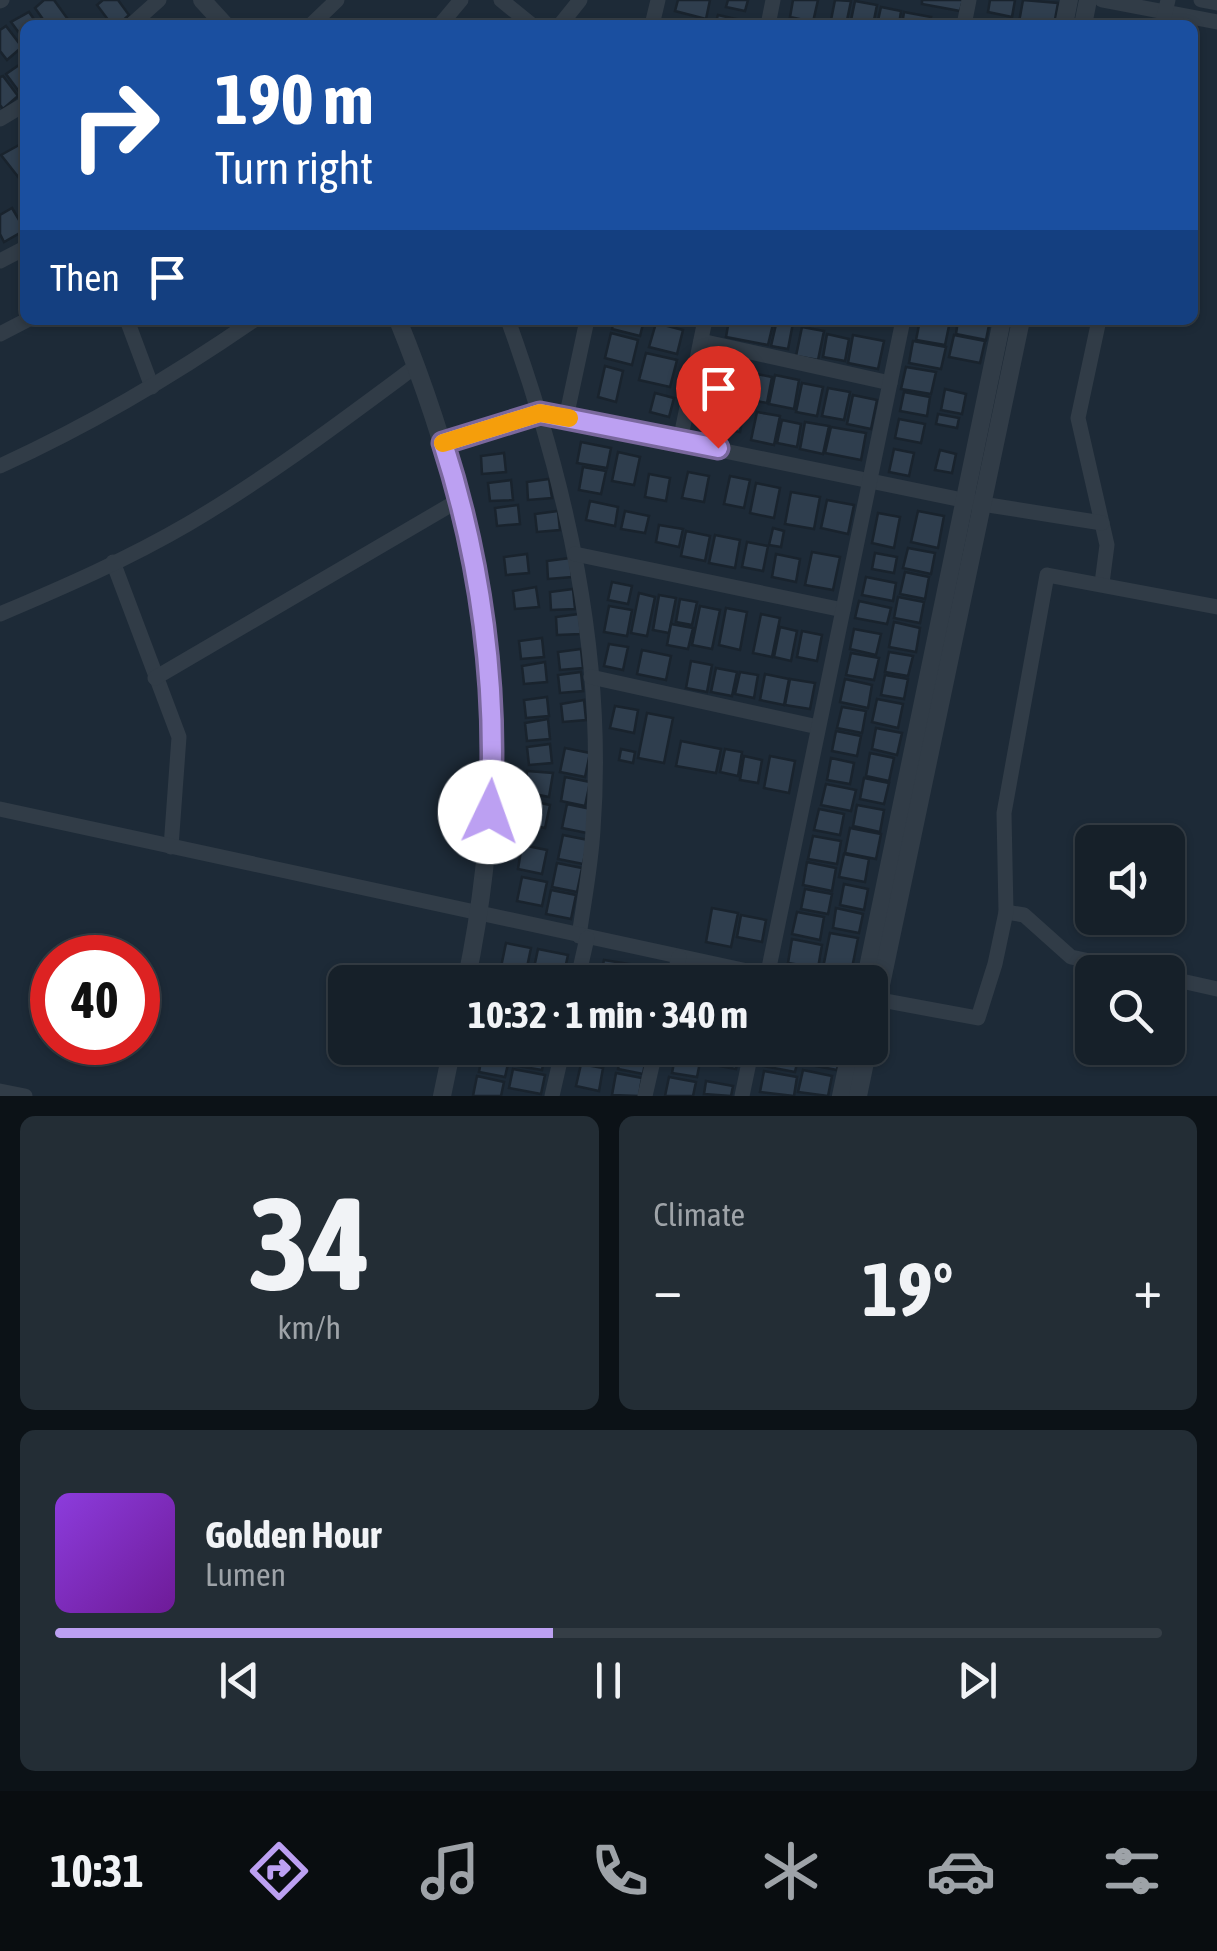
<!DOCTYPE html>
<html lang="en">
<head>
<meta charset="utf-8">
<style>
  :root { --surface:#162029; --page:#232d35; --text:#f1f3f6; --muted:#9ea3a8; --line:#353e46; --accent:#bca0f2 }
  body { margin:0; font-family:"Asap Condensed",sans-serif; background:var(--page); color:var(--text); height:100vh; display:flex; flex-direction:column; font-size:38px; white-space:nowrap }
  * { box-sizing:border-box; margin:0 }
  p { font-size:32px; color:var(--muted) }
  .icon { flex:none; width:55px; height:55px; fill:none; stroke:currentColor; stroke-width:2; stroke-linecap:round; stroke-linejoin:round }
  .map { position:relative; height:1096px; overflow:hidden }
  .side { display:flex; flex-direction:column; gap:20px; padding:20px; background:#0c1217; flex:1 }
  .side>* { flex:none }
  .banner { position:absolute; left:20px; top:20px; width:1178px; height:305px; border-radius:15px; box-shadow:0 2px 8px #0004,0 0 0 2px var(--line); background:#1a4fa0; color:#fff; overflow:hidden }
  .fabs { position:absolute; left:1075px; top:825px; display:grid; gap:20px }
  .fabs a { display:grid; place-items:center; width:110px; height:110px; border-radius:15px; background:var(--surface); box-shadow:0 2px 8px #0004,0 0 0 2px var(--line); font-size:50px }
  .speed { position:absolute; left:30px; top:935px; display:flex; gap:20px; font-size:50px; font-weight:700; text-align:center }
  .speed>* { display:grid; place-content:center; width:130px; height:130px; border-radius:50%; background:var(--surface); box-shadow:0 2px 8px #0004,0 0 0 2px var(--line); line-height:1 }
  .speed .limit { border:15px solid #d22; background:#fff; color:#111 }
  .pin { position:absolute; display:grid; place-items:center; width:85px; height:85px; color:#fff; margin:-102px -42px; border-radius:50% 50% 50% 0; rotate:-45deg; box-shadow:0 0 10px #0007 }
  .pin .icon { rotate:45deg }
  .me { position:absolute; width:110px; margin:-55px; rotate:3deg; stroke-linejoin:round; filter:drop-shadow(0 0 8px #0008) }
  .turn { display:flex; align-items:center; gap:35px; height:210px; padding:0 30px; font-size:45px }
  .turn .icon { width:130px; height:130px; stroke-width:2.5 }
  .turn b { display:block; font-size:70px; line-height:85px }
  .then { display:flex; align-items:center; height:95px; padding:0 30px; background:#0003; gap:20px; font-size:38px }
  .big { font-size:75px; font-weight:700; line-height:1.1 }
  .side .tile { flex:1; display:flex; flex-direction:column; justify-content:center; gap:15px; min-width:0; padding:0 35px; border-radius:15px; background:var(--page) }
  .side .dial { align-items:center; gap:0 }
  .dial b { font-size:130px; line-height:1 }
  .song { display:flex; align-items:center; gap:30px }
  .cover { width:120px; height:120px; border-radius:15px; background:linear-gradient(135deg,hsl(270 70% 55%),hsl(280 70% 35%)) }
  .played { height:10px; border-radius:5px; background:linear-gradient(90deg,var(--accent) 45%,var(--line) 45%) }
  .keys { display:flex; justify-content:space-around; direction:ltr }
  .heat { display:flex; justify-content:space-between; align-items:center; font-size:55px; direction:ltr }
  .side .tiles { flex:1; display:grid; gap:20px; grid-template-columns:1fr 1fr }
  .tile:last-child { grid-column:span 2 }
  .trip { position:absolute; left:328px; top:965px; width:560px; height:100px; border-radius:15px; background:var(--surface); box-shadow:0 2px 8px #0004,0 0 0 2px var(--line); font-weight:700; line-height:100px; text-align:center }
  .tabs { display:flex; height:160px; justify-content:space-around; align-items:center; background:#090d10; color:var(--muted) }
  .tabs .icon { width:70px; height:70px }
  .tabs .on { color:var(--accent) }
  .tabs b { font-size:45px; color:var(--text) }
  .map>svg:first-child { display:block }
  .building { fill:#2f3e4e; stroke:#19232d; stroke-width:2.5 }
  .lines { fill:none; stroke-linecap:round; stroke-linejoin:round }
  .minor { stroke:#313c47; stroke-width:15 }
  .tertiary { stroke:#313c47; stroke-width:18 }
  .route-casing { stroke:#7a689d; stroke-width:25 }
  .route { stroke:#bca0f2; stroke-width:18 }
  .slow { stroke:#f59e0b; stroke-width:18 }
</style>
</head>
<body>
<div class="map">
<svg width="1217" height="1096" viewBox="0 0 1217 1096">
  <rect width="100%" height="100%" fill="#1d2a37"/>
  <g class="building">
    <polygon points="44,0 54,0 67,18 59,25 47,25 35,8"/>
    <polygon points="103,0 118,0 129,15 118,25 112,25 97,5"/>
    <polygon points="678,0 710,0 706,19 675,11"/>
    <polygon points="728,0 748,0 745,11 726,7"/>
    <polygon points="793,0 818,0 813,22 790,17"/>
    <polygon points="835,0 851,1 846,25 830,25"/>
    <polygon points="922,0 963,0 960,11 922,4"/>
    <polygon points="990,0 1015,0 1012,17 988,12"/>
    <polygon points="1023,0 1058,3 1054,25 1019,22"/>
    <polygon points="855,1 877,5 873,25 850,25"/>
    <polygon points="881,7 901,11 899,25 877,25"/>
    <polygon points="29,12 38,25 25,25 25,41 11,22"/>
    <polygon points="904,12 931,17 929,25 902,25"/>
    <polygon points="718,15 749,22 748,25 715,25"/>
    <polygon points="6,26 22,47 7,60 0,51 0,30"/>
    <polygon points="22,63 25,67 23,97 6,74"/>
    <polygon points="3,76 18,96 3,109 0,105 0,77"/>
    <polygon points="19,145 25,153 25,173 19,178 1,155"/>
    <polygon points="12,208 25,230 4,242 0,234 0,215"/>
    <polygon points="614,320 644,320 640,336 612,329"/>
    <polygon points="729,320 774,320 768,345 726,337"/>
    <polygon points="777,320 793,323 788,349 771,346"/>
    <polygon points="920,320 950,321 945,345 916,340"/>
    <polygon points="958,320 990,320 986,340 956,334"/>
    <polygon points="656,323 683,330 677,354 649,347"/>
    <polygon points="802,327 824,331 818,360 796,356"/>
    <polygon points="611,333 638,340 632,365 605,358"/>
    <polygon points="827,334 849,339 845,361 823,357"/>
    <polygon points="853,335 884,341 878,369 848,363"/>
    <polygon points="954,335 985,341 980,363 949,357"/>
    <polygon points="913,341 946,347 941,369 909,363"/>
    <polygon points="646,353 677,360 670,387 639,380"/>
    <polygon points="720,365 746,371 741,397 714,392"/>
    <polygon points="605,366 623,371 616,402 598,397"/>
    <polygon points="906,367 936,372 931,394 901,389"/>
    <polygon points="747,372 772,377 767,403 742,398"/>
    <polygon points="775,375 799,380 794,409 769,404"/>
    <polygon points="802,383 823,387 817,416 796,412"/>
    <polygon points="828,388 850,392 844,420 822,416"/>
    <polygon points="945,389 966,394 962,414 941,410"/>
    <polygon points="904,392 930,397 927,416 900,411"/>
    <polygon points="655,393 674,398 669,417 650,412"/>
    <polygon points="853,395 877,400 871,429 847,424"/>
    <polygon points="711,402 744,409 740,432 707,426"/>
    <polygon points="757,412 780,416 774,445 751,440"/>
    <polygon points="938,414 959,418 957,428 936,424"/>
    <polygon points="899,419 925,424 921,443 895,438"/>
    <polygon points="782,420 801,424 797,447 777,443"/>
    <polygon points="805,422 829,426 823,454 800,449"/>
    <polygon points="831,427 866,433 861,460 825,453"/>
    <polygon points="581,442 611,448 607,468 577,463"/>
    <polygon points="894,449 914,453 909,476 889,472"/>
    <polygon points="940,450 956,454 952,473 935,470"/>
    <polygon points="618,452 640,457 634,485 612,481"/>
    <polygon points="504,453 506,472 482,474 481,456"/>
    <polygon points="583,467 606,471 601,494 579,490"/>
    <polygon points="688,472 709,476 704,502 682,498"/>
    <polygon points="649,474 670,478 666,501 645,497"/>
    <polygon points="730,476 750,480 744,508 724,504"/>
    <polygon points="549,479 552,498 528,500 527,482"/>
    <polygon points="511,480 513,500 490,501 488,483"/>
    <polygon points="756,483 780,488 774,518 750,513"/>
    <polygon points="791,492 820,497 814,529 785,524"/>
    <polygon points="827,500 854,505 848,534 821,528"/>
    <polygon points="590,501 618,507 615,526 586,520"/>
    <polygon points="518,505 520,524 497,526 495,508"/>
    <polygon points="558,511 560,530 537,532 535,514"/>
    <polygon points="625,511 649,516 645,533 621,529"/>
    <polygon points="918,511 944,516 938,548 911,542"/>
    <polygon points="878,513 900,517 894,548 872,543"/>
    <polygon points="659,525 683,529 679,547 656,542"/>
    <polygon points="773,528 784,531 781,547 769,545"/>
    <polygon points="686,531 710,536 705,561 681,556"/>
    <polygon points="715,535 740,540 735,568 709,563"/>
    <polygon points="747,542 768,546 763,571 742,567"/>
    <polygon points="908,548 935,553 931,574 903,568"/>
    <polygon points="812,552 840,557 833,590 805,585"/>
    <polygon points="875,553 897,557 894,573 872,569"/>
    <polygon points="527,554 529,573 506,575 504,557"/>
    <polygon points="776,554 800,559 796,582 772,577"/>
    <polygon points="570,558 572,577 548,579 547,561"/>
    <polygon points="905,572 929,577 925,599 900,594"/>
    <polygon points="866,577 896,583 893,601 862,595"/>
    <polygon points="612,582 632,586 628,604 608,600"/>
    <polygon points="536,587 539,607 515,609 513,591"/>
    <polygon points="573,589 575,609 551,610 550,592"/>
    <polygon points="639,593 655,597 647,636 631,633"/>
    <polygon points="659,595 676,598 669,633 653,630"/>
    <polygon points="898,597 924,602 920,623 894,618"/>
    <polygon points="680,599 697,602 692,625 676,622"/>
    <polygon points="859,601 891,608 887,624 855,618"/>
    <polygon points="609,606 632,610 627,636 604,632"/>
    <polygon points="700,606 720,610 712,649 692,645"/>
    <polygon points="726,608 747,612 740,650 719,645"/>
    <polygon points="579,614 581,634 557,635 556,617"/>
    <polygon points="761,614 780,618 772,657 753,653"/>
    <polygon points="894,622 920,628 916,652 889,647"/>
    <polygon points="671,624 693,628 688,649 667,645"/>
    <polygon points="780,627 797,631 791,661 774,657"/>
    <polygon points="854,629 881,634 876,655 850,649"/>
    <polygon points="802,631 822,635 817,661 797,657"/>
    <polygon points="542,638 544,657 521,659 519,641"/>
    <polygon points="609,644 628,647 623,670 604,666"/>
    <polygon points="581,649 583,668 560,670 558,652"/>
    <polygon points="642,650 671,656 666,680 637,674"/>
    <polygon points="889,652 913,656 908,676 885,672"/>
    <polygon points="851,653 879,658 874,680 846,675"/>
    <polygon points="691,661 712,665 707,692 686,688"/>
    <polygon points="545,662 547,682 524,684 522,666"/>
    <polygon points="716,668 737,672 732,696 711,692"/>
    <polygon points="581,672 583,691 560,693 558,675"/>
    <polygon points="740,672 758,675 754,698 735,694"/>
    <polygon points="765,674 789,679 784,705 760,700"/>
    <polygon points="885,675 908,679 904,699 881,695"/>
    <polygon points="790,679 815,683 810,709 785,705"/>
    <polygon points="845,679 872,685 868,708 840,702"/>
    <polygon points="547,697 549,716 526,718 524,700"/>
    <polygon points="877,699 903,704 898,728 872,722"/>
    <polygon points="584,700 586,720 563,722 561,704"/>
    <polygon points="615,706 638,710 634,733 610,728"/>
    <polygon points="842,707 866,711 862,733 837,728"/>
    <polygon points="647,713 673,718 664,763 638,758"/>
    <polygon points="548,719 550,739 527,741 525,723"/>
    <polygon points="876,728 902,733 897,755 872,749"/>
    <polygon points="836,731 861,736 857,756 832,751"/>
    <polygon points="681,741 721,749 716,773 676,766"/>
    <polygon points="550,744 552,763 529,765 527,747"/>
    <polygon points="565,748 590,753 585,777 560,772"/>
    <polygon points="621,749 635,752 633,763 619,760"/>
    <polygon points="725,749 742,752 738,776 720,772"/>
    <polygon points="870,753 894,758 889,781 866,776"/>
    <polygon points="744,756 762,760 758,783 740,780"/>
    <polygon points="770,756 795,761 789,793 764,788"/>
    <polygon points="831,758 854,763 850,784 827,780"/>
    <polygon points="527,771 553,773 549,797 524,792"/>
    <polygon points="565,777 590,782 585,806 561,801"/>
    <polygon points="864,778 889,783 884,804 860,799"/>
    <polygon points="826,784 856,790 851,811 821,805"/>
    <polygon points="525,800 550,805 545,828 520,823"/>
    <polygon points="567,804 591,809 587,833 562,828"/>
    <polygon points="857,805 884,810 880,832 853,826"/>
    <polygon points="819,809 844,814 840,835 814,830"/>
    <polygon points="850,828 881,834 876,859 845,853"/>
    <polygon points="563,835 588,840 583,864 558,859"/>
    <polygon points="813,836 841,841 837,864 808,859"/>
    <polygon points="522,845 547,850 542,874 518,869"/>
    <polygon points="844,854 869,859 865,882 839,877"/>
    <polygon points="807,862 836,868 832,891 803,885"/>
    <polygon points="557,863 582,868 577,892 552,887"/>
    <polygon points="522,877 547,882 542,906 517,901"/>
    <polygon points="844,884 868,889 864,910 840,905"/>
    <polygon points="805,889 832,894 828,914 801,909"/>
    <polygon points="551,890 576,895 571,919 546,914"/>
    <polygon points="712,908 738,913 731,947 706,942"/>
    <polygon points="836,908 863,914 859,933 833,928"/>
    <polygon points="797,912 824,917 820,940 792,934"/>
    <polygon points="741,915 766,920 762,942 737,937"/>
    <polygon points="830,933 858,938 851,973 823,968"/>
    <polygon points="792,939 822,945 818,968 788,963"/>
    <polygon points="506,943 531,948 526,972 501,967"/>
    <polygon points="538,949 568,955 562,982 531,982"/>
    <polygon points="604,960 629,964 625,982 600,978"/>
    <polygon points="632,966 666,973 665,982 629,982"/>
    <polygon points="501,972 528,977 527,982 499,982"/>
    <polygon points="516,1048 546,1049 542,1070 512,1065"/>
    <polygon points="586,1048 610,1048 606,1064 583,1060"/>
    <polygon points="622,1048 647,1053 643,1074 618,1069"/>
    <polygon points="712,1048 740,1051 736,1069 709,1064"/>
    <polygon points="767,1048 800,1050 795,1072 763,1066"/>
    <polygon points="803,1048 841,1048 837,1070 800,1063"/>
    <polygon points="483,1050 510,1055 505,1077 479,1072"/>
    <polygon points="676,1052 701,1057 697,1077 672,1073"/>
    <polygon points="581,1064 603,1068 599,1091 576,1086"/>
    <polygon points="513,1069 545,1075 541,1094 509,1088"/>
    <polygon points="803,1070 832,1076 828,1096 798,1092"/>
    <polygon points="764,1071 797,1077 794,1096 760,1092"/>
    <polygon points="616,1073 642,1078 639,1096 612,1095"/>
    <polygon points="477,1076 504,1082 501,1096 473,1096"/>
    <polygon points="669,1077 696,1082 693,1096 665,1096"/>
    <polygon points="706,1081 733,1086 731,1096 704,1094"/>
  </g>
  <g class="lines">
    <g class="minor">
      <polyline points="501,0 532,25"/>
      <polyline points="1102,0 1217,22"/>
      <polyline points="1201,0 1217,3"/>
      <polyline points="0,1 2,0"/>
      <polyline points="131,25 159,0"/>
      <polyline points="311,25 337,0"/>
      <polyline points="440,25 461,0"/>
      <polyline points="560,25 580,0"/>
      <polyline points="652,25 658,0"/>
      <polyline points="768,25 773,0"/>
      <polyline points="964,25 969,0"/>
      <polyline points="1162,25 1168,0"/>
      <polyline points="0,119 25,104"/>
      <polyline points="0,261 25,248"/>
      <polyline points="127,320 152,387"/>
      <path d="M508,320c59,163 98,336 85,510 -2,35 -9,71 -14,106"/>
      <polyline points="1099,320 1078,418 1107,545 1102,583"/>
      <polyline points="0,334 27,320"/>
      <polyline points="701,341 890,383"/>
      <polyline points="566,418 587,320"/>
      <polyline points="680,441 705,320"/>
      <polyline points="443,443 540,413 982,504 1102,523"/>
      <path d="M0,466c90,-41 173,-90 254,-146"/>
      <polyline points="575,554 843,610"/>
      <polyline points="113,562 179,737 171,847"/>
      <path d="M0,614c64,-27 128,-55 188,-90 80,-47 154,-103 228,-158"/>
      <polyline points="591,677 818,727"/>
      <polyline points="155,678 459,500"/>
      <polyline points="0,809 798,982"/>
      <polyline points="1006,912 1024,915 1071,957 1142,972"/>
      <polyline points="1168,978 1217,989"/>
      <polyline points="577,982 587,938"/>
      <polyline points="672,982 679,957"/>
      <polyline points="766,982 903,320"/>
      <polyline points="870,998 978,1018 995,964 1006,912 1004,813 1047,575 1217,607"/>
      <polyline points="0,1091 25,1096"/>
      <polyline points="552,1096 563,1048"/>
      <polyline points="645,1096 656,1048"/>
      <polyline points="742,1096 752,1048"/>
    </g>
    <g class="tertiary">
      <polyline points="202,0 225,25"/>
      <polyline points="1064,25 1069,0"/>
      <polyline points="1083,25 1088,0"/>
      <path d="M398,320c91,224 118,424 68,662"/>
      <polyline points="865,982 1002,320"/>
      <polyline points="870,1037 1021,320"/>
      <polyline points="442,1096 452,1048"/>
      <polyline points="841,1096 851,1048"/>
      <polyline points="858,1096 868,1048"/>
    </g>
  </g>
  <g class="lines">
    <g class="route-casing">
      <path id="route" d="M490,812c8,-124 -9,-251 -47,-369l97,-30 178,35"/>
    </g>
    <use href="#route" class="route"/>
    <polyline class="slow" points="443,443 540,413 569,418"/>
  </g>
</svg>
<div class="fabs">
<a><svg class="icon" aria-label="sound" viewBox="0 0 24 24"><path d="M4 9h4l5-4v14l-5-4H4zM17 9q2 3 0 6"/></svg></a>
<a><svg class="icon" aria-label="search" viewBox="0 0 24 24"><circle cx="10" cy="10" r="6"/><path d="M15 15l6 6"/></svg></a>
</div>
<div class="speed"><div class="limit">40</div></div>
<div class="pin" style="left:718px;top:448px;background:#d93025"><svg class="icon" aria-label="arrive" viewBox="0 0 24 24"><path d="M6 21V4h12l-3 4 3 4H6"/></svg></div>
<svg class="me" style="left:490px;top:812px" viewBox="-20 -20 40 40"><circle r="19" fill="#fff"/><path d="M0-13L10 11 0 6-10 11z" fill="#bca0f2"/></svg>
<div class="trip">10:32 · 1 min · 340 m</div>
<div class="banner">
<div class="turn"><svg class="icon" aria-label="right" viewBox="0 0 24 24"><path d="M7 20v-9h11M14 6l5 5-5 5"/></svg><div><b>190 m</b>Turn right</div></div>
<div class="then">Then<svg class="icon" aria-label="arrive" viewBox="0 0 24 24"><path d="M6 21V4h12l-3 4 3 4H6"/></svg></div>
</div>
</div>
<section class="side">
<div class="tiles">
<div class="tile dial"><b>34</b><p>km/h</p></div>
<div class="tile"><p>Climate</p>
<div class="heat"><a>−</a><b class="big">19°</b><a>+</a></div>
</div>
<div class="tile">
<div class="song"><i class="cover"></i><div><b>Golden Hour</b><p>Lumen</p></div></div>
<div class="played"></div>
<div class="keys"><svg class="icon" aria-label="previous" viewBox="0 0 24 24"><path d="M18 5L8 12l10 7zM5 5v14"/></svg><svg class="icon" aria-label="pause" viewBox="0 0 24 24"><path d="M8 5v14M16 5v14"/></svg><svg class="icon" aria-label="next" viewBox="0 0 24 24"><path d="M6 5l10 7-10 7zM19 5v14"/></svg></div>
</div>
</div>
</section>
<nav class="tabs">
<b>10:31</b>
<svg class="icon on" aria-label="directions" viewBox="0 0 24 24"><path d="M12 3l9 9-9 9-9-9zM9 14v-3h6M13 9l2 2-2 2"/></svg>
<svg class="icon" aria-label="music" viewBox="0 0 24 24"><path d="M9 18V5l10-2v13"/><circle cx="6" cy="18" r="3"/><circle cx="16" cy="16" r="3"/></svg>
<svg class="icon" aria-label="phone" viewBox="0 0 24 24"><path d="M5 4h4l2 5-3 2q2 4 5 5l2-3 5 2v4C11 20 4 13 5 4z"/></svg>
<svg class="icon" aria-label="climate" viewBox="0 0 24 24"><path d="M12 3v18M4 7l16 10M4 17L20 7"/></svg>
<svg class="icon" aria-label="car" viewBox="0 0 24 24"><path d="M5 17H2v-5l4-1 3-4h7l3 4 3 1v5h-3M9 17h6M6 11h13"/><circle cx="7" cy="17" r="2"/><circle cx="17" cy="17" r="2"/></svg>
<svg class="icon" aria-label="filters" viewBox="0 0 24 24"><path d="M4 7h16M4 17h16"/><circle cx="9" cy="7" r="2"/><circle cx="15" cy="17" r="2"/></svg>
</nav>
</body>
</html>
